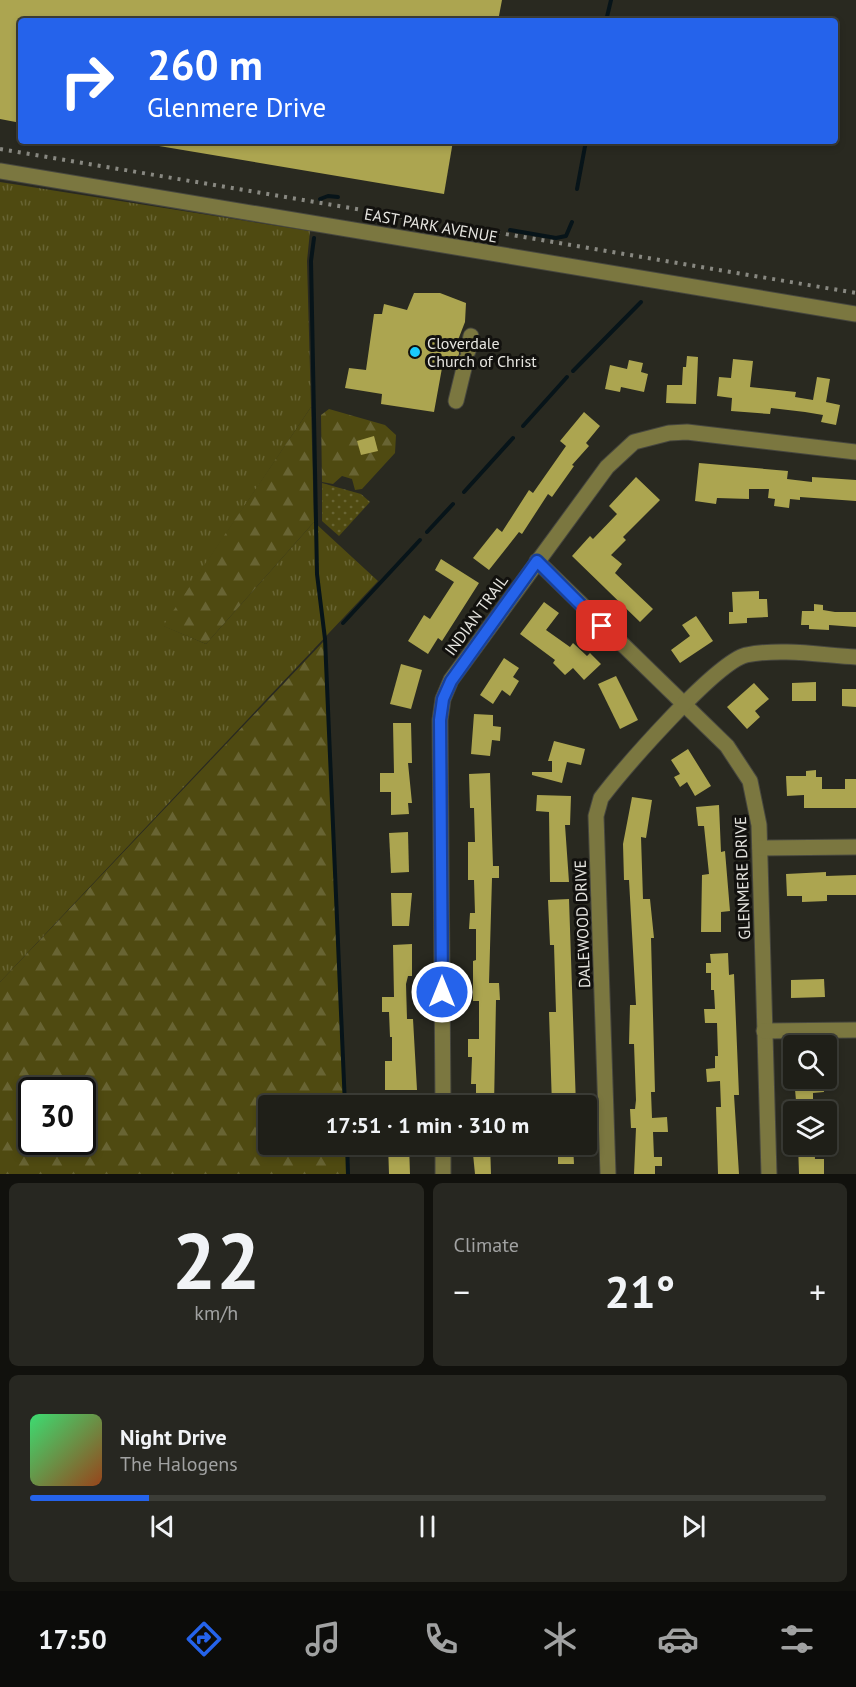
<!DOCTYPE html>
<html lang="en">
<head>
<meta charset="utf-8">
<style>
  :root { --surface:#1f1f18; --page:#272721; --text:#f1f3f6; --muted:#a1a2a2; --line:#3c3d37; --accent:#2563eb }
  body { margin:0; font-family:"PT Sans",sans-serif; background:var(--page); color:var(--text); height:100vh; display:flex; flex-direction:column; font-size:22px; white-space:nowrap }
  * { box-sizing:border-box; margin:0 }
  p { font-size:20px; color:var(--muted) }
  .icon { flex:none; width:33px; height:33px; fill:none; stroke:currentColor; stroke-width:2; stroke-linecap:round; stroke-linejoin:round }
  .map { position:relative; height:1174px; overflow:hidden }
  .panel { display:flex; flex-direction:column; gap:9px; padding:9px; background:#11110d; flex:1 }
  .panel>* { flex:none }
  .hud { position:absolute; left:18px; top:18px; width:820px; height:126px; border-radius:6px; box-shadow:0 3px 9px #0003,0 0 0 2px var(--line); background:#2563eb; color:#fff; overflow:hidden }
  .buttons { position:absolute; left:783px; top:1035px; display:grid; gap:12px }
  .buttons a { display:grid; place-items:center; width:54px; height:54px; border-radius:6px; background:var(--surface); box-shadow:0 3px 9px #0003,0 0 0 2px var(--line); font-size:30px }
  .speed { position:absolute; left:18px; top:1077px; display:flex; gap:12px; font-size:30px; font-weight:700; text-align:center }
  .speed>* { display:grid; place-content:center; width:78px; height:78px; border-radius:50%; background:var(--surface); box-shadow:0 3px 9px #0003,0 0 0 2px var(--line); line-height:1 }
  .speed .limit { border:3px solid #111; border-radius:9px; background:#fff; color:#111 }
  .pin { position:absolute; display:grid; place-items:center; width:51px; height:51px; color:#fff; margin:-26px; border-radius:12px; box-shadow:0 3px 9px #0006 }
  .me { position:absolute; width:66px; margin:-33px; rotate:0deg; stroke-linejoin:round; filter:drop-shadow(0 0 4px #0008) }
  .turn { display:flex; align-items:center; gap:21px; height:126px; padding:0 30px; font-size:27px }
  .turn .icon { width:78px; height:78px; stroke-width:2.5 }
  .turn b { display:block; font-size:42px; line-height:51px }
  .big { font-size:45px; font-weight:700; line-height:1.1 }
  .panel .widget { flex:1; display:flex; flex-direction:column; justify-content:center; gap:9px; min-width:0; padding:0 21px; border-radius:9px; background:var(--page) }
  .panel .dial { align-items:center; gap:0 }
  .dial b { font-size:78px; line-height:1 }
  .song { display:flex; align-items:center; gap:18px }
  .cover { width:72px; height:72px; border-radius:9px; background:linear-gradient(135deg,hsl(140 70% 55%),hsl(20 70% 35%)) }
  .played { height:6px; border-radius:3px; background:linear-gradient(90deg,var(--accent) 15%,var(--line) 15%) }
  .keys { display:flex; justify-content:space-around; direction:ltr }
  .heat { display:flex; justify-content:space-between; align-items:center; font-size:33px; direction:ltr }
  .panel .tiles { flex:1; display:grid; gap:9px; grid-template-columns:1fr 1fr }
  .widget:last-child { grid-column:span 2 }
  .trip { position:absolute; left:258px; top:1095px; width:339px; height:60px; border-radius:6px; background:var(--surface); box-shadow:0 3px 9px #0003,0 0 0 2px var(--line); font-weight:700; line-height:60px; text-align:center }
  .dock { display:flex; height:96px; justify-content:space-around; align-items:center; background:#0c0c0a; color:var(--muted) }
  .dock .icon { width:42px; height:42px }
  .dock .selected { color:var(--accent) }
  .dock b { font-size:27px; color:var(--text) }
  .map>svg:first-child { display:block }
  .grass { fill:url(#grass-tufts) }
  .forest { fill:url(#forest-firs); fill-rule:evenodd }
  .park { fill:url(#park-dots) }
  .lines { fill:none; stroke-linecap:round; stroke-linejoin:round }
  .stream { stroke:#071419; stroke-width:4 }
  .building { fill:#aca550 }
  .minor-casing { stroke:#47473f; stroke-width:17 }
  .minor { stroke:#7b7740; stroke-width:15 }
  .rail { stroke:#888881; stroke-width:4; stroke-dasharray:3 6; stroke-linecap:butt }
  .route-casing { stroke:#184099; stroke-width:15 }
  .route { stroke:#2563eb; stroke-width:10 }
  .poi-dot { fill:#1acafc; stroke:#12110e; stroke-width:2 }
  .labels { text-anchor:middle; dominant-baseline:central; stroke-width:6; stroke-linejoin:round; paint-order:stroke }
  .street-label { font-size:16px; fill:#e6e5e0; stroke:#12110e }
  .poi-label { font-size:16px; fill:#e6e5e0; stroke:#12110e; text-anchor:start }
</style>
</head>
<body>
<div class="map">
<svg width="856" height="1174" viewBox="0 0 856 1174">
  <defs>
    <pattern id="grass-tufts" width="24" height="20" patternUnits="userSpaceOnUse" patternTransform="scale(1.5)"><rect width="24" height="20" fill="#4f4a11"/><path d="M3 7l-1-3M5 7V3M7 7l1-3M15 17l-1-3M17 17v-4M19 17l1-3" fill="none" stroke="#686433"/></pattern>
    <pattern id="forest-firs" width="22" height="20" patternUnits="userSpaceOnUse" patternTransform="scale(1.5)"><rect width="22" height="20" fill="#4f4a11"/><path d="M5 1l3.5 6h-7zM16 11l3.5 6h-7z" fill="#686433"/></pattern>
    <pattern id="park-dots" width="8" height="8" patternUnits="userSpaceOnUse" patternTransform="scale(1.5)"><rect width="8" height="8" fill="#4f4a11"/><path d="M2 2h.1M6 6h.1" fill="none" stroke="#686433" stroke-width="1.8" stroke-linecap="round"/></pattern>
  </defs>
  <rect width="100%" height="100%" fill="#292920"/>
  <polygon class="grass" points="0,182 310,231 307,261 311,407 164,626 206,644 314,522 378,581 0,982"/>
  <g class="forest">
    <polygon points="311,407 314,522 206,644 163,626"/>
    <polygon points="329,409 385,425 396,435 395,453 362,489 355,490 352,479 342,476 333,484 322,482 321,415"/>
    <path d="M324,641l20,464 -76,1v38l78,1 1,29h-347v-192zM82,1090v52h-50v-52z"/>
  </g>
  <polygon class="park" points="322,483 361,494 370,502 339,536 322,521"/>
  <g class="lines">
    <g class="stream">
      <polyline points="606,21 611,0"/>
      <polyline points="577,189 586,141"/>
      <polyline points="320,199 328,196 338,197"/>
      <polyline points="510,230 556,238 566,236 572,222"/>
      <polyline points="314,238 311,261 317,574 325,639 345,1106"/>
      <polyline points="573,371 641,302"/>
      <polyline points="523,426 567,377"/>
      <polyline points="464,492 513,438"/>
      <polyline points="427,532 453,504"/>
      <polyline points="343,623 420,540"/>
      <polyline points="347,1144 348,1174"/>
    </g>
  </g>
  <g class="building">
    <polygon points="0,0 502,0 498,21 21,21 21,123 0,119"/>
    <polygon points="159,141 453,141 444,194 159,146"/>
    <polygon points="414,293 440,293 466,303 465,322 458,340 459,354 453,370 442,368 434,412 381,404 382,394 345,388 349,368 366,370 374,314 382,314 384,304 407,310"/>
    <polygon points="687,356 698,357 696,404 666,403 667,385 682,385 683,367 686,367"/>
    <polygon points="733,359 753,361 750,387 796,392 795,397 813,400 817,377 830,379 826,402 840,405 836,425 821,422 823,415 805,412 771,408 770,414 731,411 732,398 717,396 719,377 731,378"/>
    <polygon points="629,360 643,363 641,372 648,374 644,392 621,387 620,392 605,389 610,365 627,369"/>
    <polygon points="584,412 600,426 586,443 589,446 572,465 574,466 552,497 548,494 522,534 519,532 489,570 473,558 497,528 502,532 529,490 533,493 566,446 560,441"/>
    <polygon points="374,436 378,451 361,455 357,441"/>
    <polygon points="699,463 788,471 787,479 812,482 812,477 856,480 856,501 800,497 800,500 790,499 789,508 774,506 775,499 768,498 769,489 749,489 749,499 717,498 716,504 695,501"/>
    <polygon points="636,477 660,500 623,537 626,540 611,555 622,564 615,573 653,609 640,622 572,556 590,536 593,539 617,514 609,506"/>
    <polygon points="441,559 479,583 442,641 438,638 428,654 408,641 424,615 430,619 454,582 435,570"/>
    <polygon points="759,591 759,599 767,599 768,617 747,618 747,623 729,624 729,612 733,612 732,592"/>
    <polygon points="544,602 559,613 546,630 570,647 573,643 587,656 590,653 601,664 584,680 573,668 565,675 553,663 555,660 520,634"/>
    <polygon points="814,604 823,605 823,610 835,612 856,612 856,627 829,625 829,630 809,629 809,625 801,625 802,611 814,611"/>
    <polygon points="696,616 713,641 680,663 671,650 690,636 682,625"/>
    <polygon points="504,658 519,668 513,677 519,681 510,696 502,690 493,704 480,695"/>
    <polygon points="401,664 422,670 411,709 390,704"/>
    <polygon points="616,676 638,720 620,729 598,684"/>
    <polygon points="816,682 816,701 792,701 792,683"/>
    <polygon points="754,683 769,699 755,711 760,717 747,729 727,707"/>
    <polygon points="842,689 856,689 856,707 842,706"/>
    <polygon points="474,714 493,715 493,726 501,727 500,741 492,740 490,756 471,754"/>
    <polygon points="393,723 411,723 412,763 408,763 412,803 408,803 409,814 391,815 391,792 380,792 380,773 394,773"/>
    <polygon points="554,741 585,749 581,765 567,762 562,783 532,775 532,772 552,772 552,761 548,761"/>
    <polygon points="688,749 711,786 695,796 687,782 680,787 674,777 680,774 671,760"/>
    <polygon points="816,770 816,777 822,777 822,789 845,789 845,779 856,779 856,808 804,808 804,795 787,796 786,776 806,776 806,771"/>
    <polygon points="490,773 493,866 499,866 499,878 492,878 489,983 499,983 500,1000 496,1000 494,1106 476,1106 476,1084 471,1084 472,1057 468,1057 468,1039 479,1039 479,1001 473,1001 473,961 476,960 476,929 469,929 470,913 475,913 474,880 468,880 468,842 475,842 474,808 470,808 469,774"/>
    <polygon points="537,795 571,796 570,825 565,825 569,882 550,882 549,812 536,811"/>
    <polygon points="632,797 652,800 646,838 641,837 643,899 650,899 654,938 651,938 655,1092 651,1092 652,1118 667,1117 668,1132 653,1132 654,1157 662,1157 662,1166 655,1166 655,1174 634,1174 636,1128 631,1128 630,1109 635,1109 636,1100 634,1044 629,1044 630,1005 636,1005 629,880 624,880 623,844"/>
    <polygon points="719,805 721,852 725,851 730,911 721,912 721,932 701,932 702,875 709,874 704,826 698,826 696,807"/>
    <polygon points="408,832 409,872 391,873 389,833"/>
    <polygon points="826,872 826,876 856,875 856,895 827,895 827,901 802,902 802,896 787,896 786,874"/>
    <polygon points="391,893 412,893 409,926 392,926"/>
    <polygon points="569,899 576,1106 552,1106 549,1012 556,1012 554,945 550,945 548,900"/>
    <polygon points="412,944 412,976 408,976 406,984 407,1019 413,1019 417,1090 385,1090 385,1061 392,1061 392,1037 390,1037 389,1012 382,1012 382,997 394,997 393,945"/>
    <polygon points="728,953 729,975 734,974 739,1095 734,1095 739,1174 718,1174 716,1107 721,1107 720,1081 707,1082 706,1069 715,1068 715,1056 718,1056 717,1023 705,1023 704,1009 715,1009 714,990 711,990 711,973 706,973 706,963 711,963 710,954"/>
    <polygon points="824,979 825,997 791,998 791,980"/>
    <polygon points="794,1078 822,1078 824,1092 813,1093 813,1112 797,1112"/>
    <polygon points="388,1144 409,1144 410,1174 389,1174"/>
    <polygon points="472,1144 490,1144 491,1174 475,1174"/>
    <polygon points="558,1144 573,1144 574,1164 558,1164"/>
    <polygon points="798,1144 814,1144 815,1159 824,1159 824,1174 799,1174"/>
  </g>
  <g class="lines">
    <g class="minor-casing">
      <g id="minor">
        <polyline points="0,171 856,314"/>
        <polyline points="468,351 471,336"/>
        <polyline points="456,401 466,360"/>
        <polyline points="537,561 727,746 750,781 759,825 769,1174"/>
        <polyline points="760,848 856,847"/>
        <polyline points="764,1031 856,1030"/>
        <polyline points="443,1106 440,720 443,699 451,680 607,467 634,442 669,433 687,432 856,452"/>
        <polyline points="443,1144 443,1174"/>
        <path d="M608,1174l-12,-358 5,-18c23,-30 114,-135 145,-143 35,-7 75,0 110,2"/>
      </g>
    </g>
    <use href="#minor" class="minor"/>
    <polyline class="rail" points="0,149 856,293"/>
  </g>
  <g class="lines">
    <g class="route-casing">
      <polyline id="route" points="442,992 440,720 443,699 451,681 537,561 602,626"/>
    </g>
    <use href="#route" class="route"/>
  </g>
  <circle class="poi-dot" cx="415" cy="352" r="6"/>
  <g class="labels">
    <g class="street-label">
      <text transform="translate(431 225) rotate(10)">EAST PARK AVENUE</text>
      <text transform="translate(476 615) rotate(-54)">INDIAN TRAIL</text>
      <text transform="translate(742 878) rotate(-92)">GLENMERE DRIVE</text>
      <text transform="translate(582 924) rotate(-92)">DALEWOOD DRIVE</text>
    </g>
    <g class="poi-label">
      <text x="427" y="343">Cloverdale<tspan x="427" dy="18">Church of Christ</tspan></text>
    </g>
  </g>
</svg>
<div class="buttons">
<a><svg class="icon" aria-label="search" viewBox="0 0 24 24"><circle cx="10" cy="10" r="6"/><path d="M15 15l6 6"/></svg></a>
<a><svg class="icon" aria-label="layers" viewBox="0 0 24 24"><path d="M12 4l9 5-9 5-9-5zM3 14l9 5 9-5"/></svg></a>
</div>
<div class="speed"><div class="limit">30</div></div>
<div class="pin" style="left:602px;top:626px;background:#d93025"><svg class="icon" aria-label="arrive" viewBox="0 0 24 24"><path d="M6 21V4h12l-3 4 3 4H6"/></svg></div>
<svg class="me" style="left:442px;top:992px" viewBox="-20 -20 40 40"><circle r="17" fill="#2563eb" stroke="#fff" stroke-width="3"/><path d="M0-11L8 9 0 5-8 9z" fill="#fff"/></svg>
<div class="trip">17:51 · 1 min · 310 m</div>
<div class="hud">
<div class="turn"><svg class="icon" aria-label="right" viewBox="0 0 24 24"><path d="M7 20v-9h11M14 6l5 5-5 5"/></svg><div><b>260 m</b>Glenmere Drive</div></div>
</div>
</div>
<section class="panel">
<div class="tiles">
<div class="widget dial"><b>22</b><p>km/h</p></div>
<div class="widget"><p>Climate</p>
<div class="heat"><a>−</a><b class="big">21°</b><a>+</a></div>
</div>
<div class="widget">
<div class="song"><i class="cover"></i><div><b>Night Drive</b><p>The Halogens</p></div></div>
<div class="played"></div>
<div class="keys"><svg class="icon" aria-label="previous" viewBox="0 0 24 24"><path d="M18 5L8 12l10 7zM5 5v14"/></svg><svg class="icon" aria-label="pause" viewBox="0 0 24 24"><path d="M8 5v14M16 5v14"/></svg><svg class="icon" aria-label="next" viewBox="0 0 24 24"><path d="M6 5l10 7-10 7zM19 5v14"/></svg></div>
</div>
</div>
</section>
<nav class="dock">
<b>17:50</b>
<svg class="icon selected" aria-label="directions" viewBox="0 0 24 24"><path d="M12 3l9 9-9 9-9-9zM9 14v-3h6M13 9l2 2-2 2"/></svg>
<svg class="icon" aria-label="music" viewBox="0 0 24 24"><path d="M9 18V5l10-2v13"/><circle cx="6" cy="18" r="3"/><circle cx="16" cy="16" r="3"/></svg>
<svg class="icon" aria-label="phone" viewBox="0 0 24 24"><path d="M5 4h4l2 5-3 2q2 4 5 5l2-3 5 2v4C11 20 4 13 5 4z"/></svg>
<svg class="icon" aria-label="climate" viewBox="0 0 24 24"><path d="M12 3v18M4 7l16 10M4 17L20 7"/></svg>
<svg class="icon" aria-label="car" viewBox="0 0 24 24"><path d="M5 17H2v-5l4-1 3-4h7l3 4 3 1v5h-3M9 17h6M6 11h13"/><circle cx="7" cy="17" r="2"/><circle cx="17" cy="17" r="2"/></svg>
<svg class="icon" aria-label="filters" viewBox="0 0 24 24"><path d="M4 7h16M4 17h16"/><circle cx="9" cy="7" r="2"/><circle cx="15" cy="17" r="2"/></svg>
</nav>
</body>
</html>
